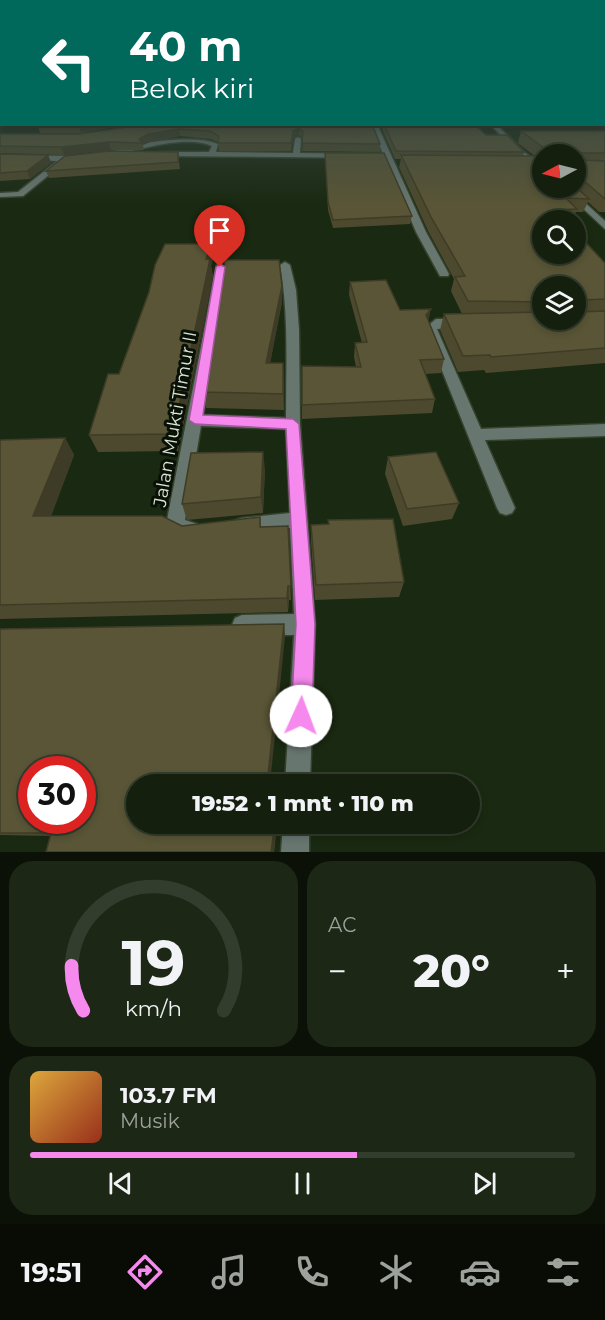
<!DOCTYPE html>
<html lang="id">
<head>
<meta charset="utf-8">
<style>
  :root { --surface:#141f0d; --page:#1d2716; --text:#f1f3f6; --muted:#9da29d; --line:#333d2e; --accent:#f689ed }
  body { margin:0; font-family:Montserrat,sans-serif; background:var(--page); color:var(--text); height:100vh; display:flex; flex-direction:column; font-size:22px; white-space:nowrap }
  * { box-sizing:border-box; margin:0 }
  p { font-size:20px; color:var(--muted) }
  .icon { flex:none; width:33px; height:33px; fill:none; stroke:currentColor; stroke-width:2; stroke-linecap:round; stroke-linejoin:round }
  .map { position:relative; height:852px; overflow:hidden }
  .sheet { display:flex; flex-direction:column; gap:9px; padding:9px; background:#0b1107; flex:1 }
  .sheet>* { flex:none }
  .hud { position:absolute; left:0px; top:0px; width:606px; height:126px; box-shadow:0 3px 9px #0003,0 0 0 2px var(--line); background:#00695c; color:#fff; overflow:hidden }
  .needle { width:39px; rotate:263deg }
  .buttons { position:absolute; left:532px; top:144px; display:grid; gap:12px }
  .buttons a { display:grid; place-items:center; width:54px; height:54px; border-radius:50%; background:var(--surface); box-shadow:0 3px 9px #0003,0 0 0 2px var(--line); font-size:30px }
  .speed { position:absolute; left:18px; top:756px; display:flex; gap:12px; font-size:30px; font-weight:700; text-align:center }
  .speed>* { display:grid; place-content:center; width:78px; height:78px; border-radius:50%; background:var(--surface); box-shadow:0 3px 9px #0003,0 0 0 2px var(--line); line-height:1 }
  .speed .limit { border:9px solid #d22; background:#fff; color:#111 }
  .pin { position:absolute; display:grid; place-items:center; width:51px; height:51px; color:#fff; margin:-62px -26px; border-radius:50% 50% 50% 0; rotate:-45deg; box-shadow:0 0 6px #0007 }
  .pin .icon { rotate:45deg }
  .me { position:absolute; width:66px; margin:-33px; rotate:2deg; stroke-linejoin:round; filter:drop-shadow(0 0 4px #0008) }
  .turn { display:flex; align-items:center; gap:21px; height:126px; padding:0 30px; font-size:27px }
  .turn .icon { width:78px; height:78px; stroke-width:2.5 }
  .turn b { display:block; font-size:42px; line-height:51px }
  .big { font-size:45px; font-weight:800; line-height:1.1 }
  .sheet .card { flex:1; display:flex; flex-direction:column; justify-content:center; gap:9px; min-width:0; padding:0 21px; border-radius:24px; background:var(--page) }
  .sheet .dial { align-items:center; gap:0 }
  .dial svg { height:156px; overflow:visible; fill:none; stroke:var(--line); stroke-width:7; stroke-linecap:round; text-anchor:middle }
  .dial text { fill:var(--text); stroke:none }
  .song { display:flex; align-items:center; gap:18px }
  .cover { width:72px; height:72px; border-radius:9px; background:linear-gradient(135deg,hsl(40 70% 55%),hsl(10 70% 35%)) }
  .played { height:6px; border-radius:3px; background:linear-gradient(90deg,var(--accent) 60%,var(--line) 60%) }
  .keys { display:flex; justify-content:space-around; direction:ltr }
  .heat { display:flex; justify-content:space-between; align-items:center; font-size:33px; direction:ltr }
  .sheet .tiles { flex:1; display:grid; gap:9px; grid-template-columns:1fr 1fr }
  .card:last-child { grid-column:span 2 }
  .trip { position:absolute; left:126px; top:774px; width:354px; height:60px; border-radius:30px; background:var(--surface); box-shadow:0 3px 9px #0003,0 0 0 2px var(--line); font-weight:800; line-height:60px; text-align:center }
  .tab-bar { display:flex; height:96px; justify-content:space-around; align-items:center; background:#080c05; color:var(--muted) }
  .tab-bar .icon { width:42px; height:42px }
  .tab-bar .selected { color:var(--accent) }
  .tab-bar b { font-size:27px; color:var(--text) }
  .map>svg:first-child { display:block }
  .lines { fill:none; stroke-linecap:round; stroke-linejoin:round }
  .minor-casing { stroke:#35432d; stroke-width:3 }
  .minor { fill:#687670; fill-rule:evenodd }
  .wall { fill:#4d492e; fill-rule:evenodd }
  .shaded-wall { fill:#3e3c26 }
  .building { fill:#595536; stroke:#3e3c26; stroke-width:1.5; fill-rule:evenodd }
  .route { fill:#f689ed; stroke:#a0599a; stroke-width:1.5 }
  .labels { text-anchor:middle; dominant-baseline:central; stroke-width:6; stroke-linejoin:round; paint-order:stroke }
  .street-label { font-size:18px; fill:#dce6d7; stroke:#091006 }
</style>
</head>
<body>
<div class="map">
<svg width="605" height="852" viewBox="0 0 605 852">
  <rect width="100%" height="100%" fill="#1a2911"/>
  <g class="lines">
    <g class="minor-casing">
      <g id="minor">
        <polygon points="604,121 605,125 603,124 604,124"/>
        <path d="M371,124h6l49,108 23,42 -1,2h-8l-24,-44 -31,-74 -226,-2 -4,-2 4,-2h50l3,-6c-26,-12 -74,4 -101,10l-4,-2c21,-12 89,-20 111,-10l-2,8 77,1 2,-14 3,-2 3,2 -1,14 83,1z"/>
        <polygon points="490,124 524,124 499,127 525,153 543,165 543,170 520,156"/>
        <polygon points="0,155 78,156 82,158 66,161 23,196 0,197 0,193 18,192 57,161 0,159"/>
        <polygon points="561,188 569,188 605,221 605,229"/>
        <path d="M285,262l5,3 6,25 3,40 1,94 15,200 -5,160h-25l9,-149h-52l-7,-3 -3,-7 3,-7 7,-3 52,-1 -4,-86 -48,6 -6,-2 -3,-6 3,-6 6,-2 48,-5 -4,-84 -85,-3 -16,94 12,4 3,6 -3,6 -6,2 -22,-8 -3,-5 51,-260 9,2 -23,148 83,3c0,-51 3,-102 -6,-153z"/>
        <polygon points="436,319 461,319 467,323 461,327 437,329 481,429 605,424 605,436 485,440 515,508 512,513 506,515 500,513 497,508 425,328"/>
        <polygon points="283,824 309,824 309,852 281,852"/>
      </g>
    </g>
    <use href="#minor" class="minor"/>
  </g>
  <g class="wall">
    <polygon points="39,124 130,124 81,133 40,133 38,126"/>
    <polygon points="149,124 372,124 380,144 380,152 302,151 303,139 299,135 293,139 291,151 219,151 218,142 211,139 180,136 150,142 143,145 144,150 111,150 64,155 0,153 0,134 79,134"/>
    <path d="M380,124h94l12,11 38,17 -1,4h12l-17,-13 3,-12h84v81h-6l-11,-10 -5,10h-7l-4,8h-29l62,43v100l-119,10 -2,-3 -26,2 -18,-42 4,-16h18l-11,-23 3,-12 -26,-48 -29,-64 2,-8h-6zM543,154h33v34h-33zM543,286h33v34h-33z"/>
    <polygon points="178,152 180,169 49,178 46,171"/>
    <polygon points="325,153 412,216 410,224 333,228 328,210"/>
    <polygon points="0,154 48,155 51,163 30,179 0,181"/>
    <polygon points="213,259 211,266 213,276 178,451 98,452 89,435 119,374"/>
    <polygon points="350,282 400,310 429,322 444,359 441,373 425,374 435,399 432,413 302,419 302,366 356,367 354,357 355,343 362,343 349,295"/>
    <polygon points="282,302 270,363 283,363 284,410 206,408 203,392"/>
    <polygon points="65,438 74,455 51,516 182,526 260,517 261,527 288,526 291,600 289,600 288,612 0,619 0,440"/>
    <polygon points="388,457 459,503 452,519 403,526 385,474"/>
    <polygon points="265,469 263,513 187,520 182,504"/>
    <polygon points="328,520 404,582 399,597 315,600 311,541 311,525 328,524"/>
    <polygon points="284,624 285,637 136,824 266,824 265,830 274,831 276,834 274,852 46,852 50,836 0,835 0,629"/>
  </g>
  <g class="shaded-wall">
    <polygon points="85,124 130,124 81,133 79,126"/>
    <polygon points="299,128 299,135 293,139 291,151 291,143 293,131"/>
    <polygon points="179,129 180,136 150,142 143,145 139,139 148,134"/>
    <polygon points="109,142 111,150 64,155 61,147"/>
    <polygon points="48,155 51,163 30,179 27,171"/>
    <polygon points="211,244 213,259 211,266 213,276 178,451 173,434 206,259"/>
    <polygon points="282,286 282,302 267,379 266,363"/>
    <polygon points="431,309 428,322 426,315"/>
    <polygon points="283,363 284,379 284,410 283,394"/>
    <polygon points="65,438 74,455 45,532 33,516"/>
    <polygon points="263,452 265,469 263,513 261,497"/>
    <polygon points="288,586 289,600 288,612 287,598"/>
    <polygon points="284,624 285,637 270,784 267,784"/>
    <polygon points="263,824 266,824 265,833 262,830"/>
    <polygon points="274,831 276,834 274,852 271,852"/>
  </g>
  <g class="building">
    <polygon points="39,124 85,124 79,126 38,126"/>
    <polygon points="149,124 372,124 380,144 302,143 303,132 299,128 293,131 291,143 218,143 219,136 210,131 179,129 148,134 139,139 142,143 109,142 61,147 0,146 0,134 79,134"/>
    <polygon points="384,124 474,124 486,135 507,135 524,152 396,151"/>
    <polygon points="521,131 605,131 605,153 581,153 579,160 605,161 605,199 576,174 576,154 549,154 548,151"/>
    <polygon points="109,151 178,152 178,162 46,171 65,156"/>
    <polygon points="325,153 384,153 412,216 333,220 328,202"/>
    <polygon points="0,154 48,155 27,171 0,173"/>
    <polygon points="401,155 536,156 543,159 543,188 576,187 589,199 566,198 577,209 555,210 565,220 543,220 543,254 576,254 576,232 605,263 605,299 583,300 581,303 576,303 576,286 543,286 543,302 468,301 455,277 465,276 431,217"/>
    <polygon points="165,244 211,244 206,259 210,259 173,434 89,435 108,374 119,374 149,292 155,265"/>
    <polygon points="225,260 279,260 282,286 266,363 283,363 283,394 203,392"/>
    <polygon points="386,280 400,310 431,309 426,315 444,359 420,360 435,399 302,405 302,366 361,367 355,343 367,342 350,282"/>
    <polygon points="605,311 605,348 491,357 490,355 463,356 444,314 543,312 543,320 576,320 576,312"/>
    <polygon points="65,438 33,516 162,516 182,526 260,517 260,527 288,526 291,586 288,586 287,598 0,605 0,440"/>
    <polygon points="263,452 261,497 182,504 191,453"/>
    <polygon points="436,452 459,503 407,509 388,457"/>
    <polygon points="393,519 404,582 316,585 311,525 329,524 328,520"/>
    <path d="M284,624l-17,160h-131v40h127l-1,6 12,1 -3,21h-225l5,-19h-51v-204zM32,770h50v50h-50z"/>
  </g>
  <linearGradient id="sky" x2="0" y2="1"><stop stop-color="#0e1709"/><stop offset="0.42" stop-color="#384943"/><stop offset="1" stop-color="#384943" stop-opacity="0"/></linearGradient>
  <rect width="605" height="204" fill="url(#sky)"/>
  <polygon class="route" points="220,264 225,267 203,415 293,419 299,424 315,624 312,716 309,723 301,726 294,723 291,716 296,624 286,429 195,424 189,420 216,267"/>
  <g class="labels">
    <g class="street-label">
      <text transform="translate(175 419) rotate(-80)">Jalan Mukti Timur II</text>
    </g>
  </g>
</svg>
<div class="buttons">
<a><svg class="needle" viewBox="-14 -14 28 28"><path d="M0-13l5 13h-10z" fill="#e53935"/><path d="M0 13l5-13h-10z" fill="#9da29d"/></svg></a>
<a><svg class="icon" aria-label="search" viewBox="0 0 24 24"><circle cx="10" cy="10" r="6"/><path d="M15 15l6 6"/></svg></a>
<a><svg class="icon" aria-label="layers" viewBox="0 0 24 24"><path d="M12 4l9 5-9 5-9-5zM3 14l9 5 9-5"/></svg></a>
</div>
<div class="speed"><div class="limit">30</div></div>
<div class="pin" style="left:220px;top:267px;background:#d93025"><svg class="icon" aria-label="arrive" viewBox="0 0 24 24"><path d="M6 21V4h12l-3 4 3 4H6"/></svg></div>
<svg class="me" style="left:301px;top:716px" viewBox="-20 -20 40 40"><circle r="19" fill="#fff"/><path d="M0-13L10 11 0 6-10 11z" fill="#f689ed"/></svg>
<div class="trip">19:52 · 1 mnt · 110 m</div>
<div class="hud">
<div class="turn"><svg class="icon" aria-label="left" viewBox="0 0 24 24"><path d="M17 20v-9H6M10 6l-5 5 5 5"/></svg><div><b>40 m</b>Belok kiri</div></div>
</div>
</div>
<section class="sheet">
<div class="tiles">
<div class="card dial"><svg viewBox="0 0 100 80">
<path d="M14 69A42 42 0 1 1 86 69"/>
<path d="M14 69A42 42 0 0 1 8 46" stroke="#f689ed"/>
<text x="50" y="56" font-size="32" font-weight="700">19</text>
<text x="50" y="72" font-size="11">km/h</text>
</svg></div>
<div class="card"><p>AC</p>
<div class="heat"><a>−</a><b class="big">20°</b><a>+</a></div>
</div>
<div class="card">
<div class="song"><i class="cover"></i><div><b>103.7 FM</b><p>Musik</p></div></div>
<div class="played"></div>
<div class="keys"><svg class="icon" aria-label="previous" viewBox="0 0 24 24"><path d="M18 5L8 12l10 7zM5 5v14"/></svg><svg class="icon" aria-label="pause" viewBox="0 0 24 24"><path d="M8 5v14M16 5v14"/></svg><svg class="icon" aria-label="next" viewBox="0 0 24 24"><path d="M6 5l10 7-10 7zM19 5v14"/></svg></div>
</div>
</div>
</section>
<nav class="tab-bar">
<b>19:51</b>
<svg class="icon selected" aria-label="directions" viewBox="0 0 24 24"><path d="M12 3l9 9-9 9-9-9zM9 14v-3h6M13 9l2 2-2 2"/></svg>
<svg class="icon" aria-label="music" viewBox="0 0 24 24"><path d="M9 18V5l10-2v13"/><circle cx="6" cy="18" r="3"/><circle cx="16" cy="16" r="3"/></svg>
<svg class="icon" aria-label="phone" viewBox="0 0 24 24"><path d="M5 4h4l2 5-3 2q2 4 5 5l2-3 5 2v4C11 20 4 13 5 4z"/></svg>
<svg class="icon" aria-label="climate" viewBox="0 0 24 24"><path d="M12 3v18M4 7l16 10M4 17L20 7"/></svg>
<svg class="icon" aria-label="car" viewBox="0 0 24 24"><path d="M5 17H2v-5l4-1 3-4h7l3 4 3 1v5h-3M9 17h6M6 11h13"/><circle cx="7" cy="17" r="2"/><circle cx="17" cy="17" r="2"/></svg>
<svg class="icon" aria-label="filters" viewBox="0 0 24 24"><path d="M4 7h16M4 17h16"/><circle cx="9" cy="7" r="2"/><circle cx="15" cy="17" r="2"/></svg>
</nav>
</body>
</html>
